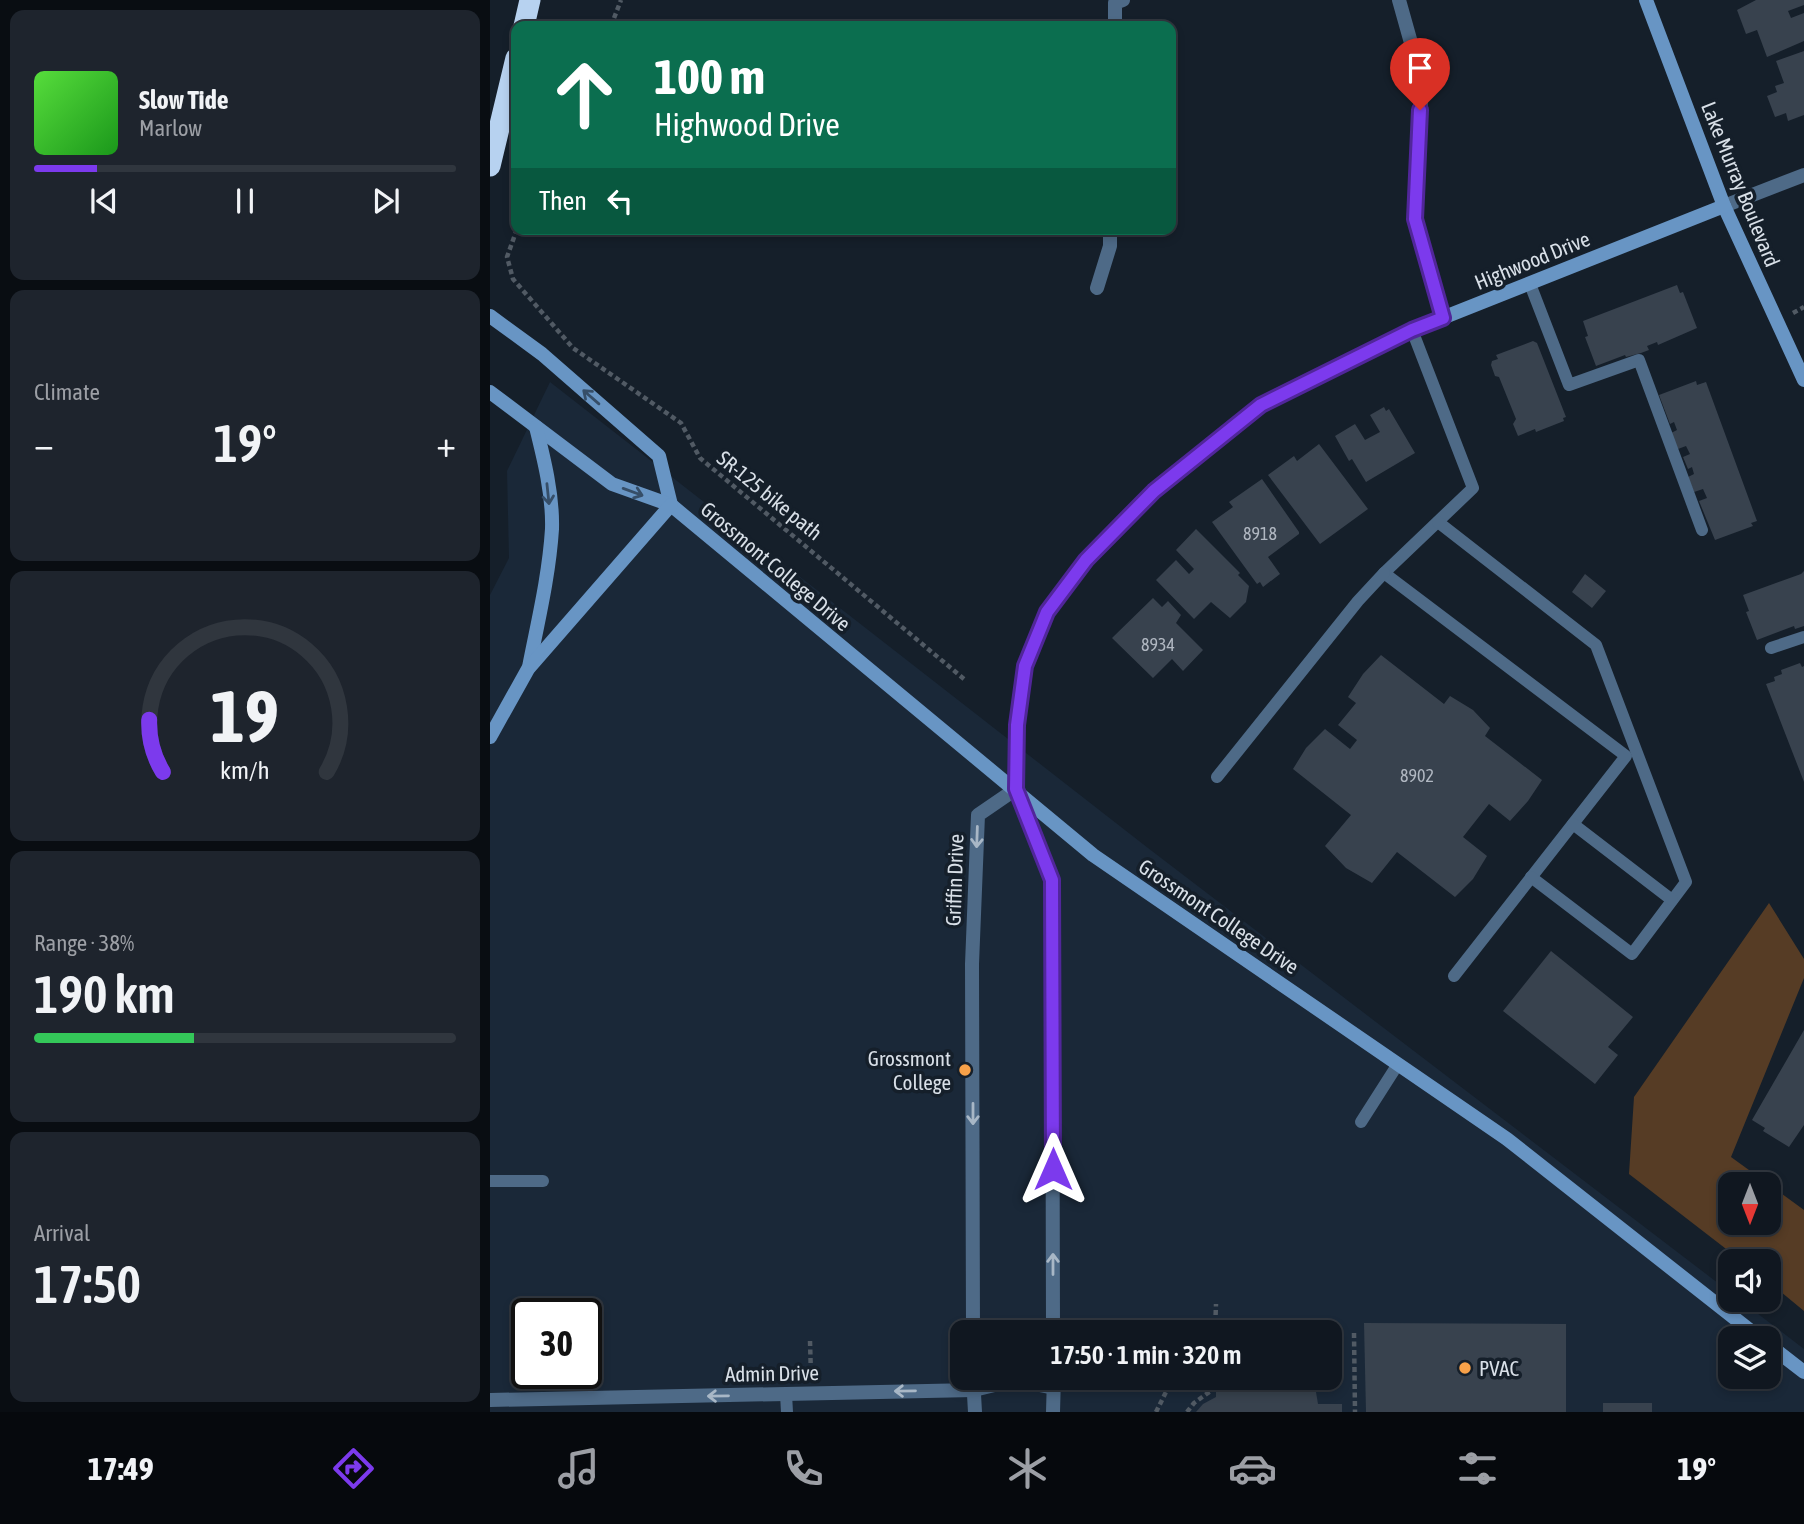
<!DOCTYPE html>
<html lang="en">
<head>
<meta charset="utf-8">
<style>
  :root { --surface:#101720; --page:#1e242d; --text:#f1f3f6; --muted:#9c9fa5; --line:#30363e; --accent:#7c3aed }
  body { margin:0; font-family:"Asap Condensed",sans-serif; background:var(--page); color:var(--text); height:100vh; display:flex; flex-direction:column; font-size:26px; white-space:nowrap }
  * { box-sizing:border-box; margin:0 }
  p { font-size:23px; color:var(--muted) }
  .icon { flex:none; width:38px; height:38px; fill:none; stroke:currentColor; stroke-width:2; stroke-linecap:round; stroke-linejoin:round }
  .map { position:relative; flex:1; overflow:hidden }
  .side { display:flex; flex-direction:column; gap:10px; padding:10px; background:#090d12; width:490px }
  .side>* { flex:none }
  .banner { position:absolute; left:21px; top:21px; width:665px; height:214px; border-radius:14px; box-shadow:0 4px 10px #0003,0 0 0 2px var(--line); background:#0b6e4f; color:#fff; overflow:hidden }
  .needle { width:46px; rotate:180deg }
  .controls { position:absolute; left:1228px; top:1172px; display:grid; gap:14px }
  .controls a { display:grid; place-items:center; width:63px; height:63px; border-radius:14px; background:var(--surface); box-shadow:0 4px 10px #0003,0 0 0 2px var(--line); font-size:35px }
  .speed { position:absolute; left:21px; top:1298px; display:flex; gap:14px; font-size:35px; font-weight:700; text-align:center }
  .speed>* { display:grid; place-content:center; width:91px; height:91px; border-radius:50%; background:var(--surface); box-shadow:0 4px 10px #0003,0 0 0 2px var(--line); line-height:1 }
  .speed .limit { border:4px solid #111; border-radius:10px; background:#fff; color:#111 }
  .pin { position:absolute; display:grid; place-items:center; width:60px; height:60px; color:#fff; margin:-72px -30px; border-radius:50% 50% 50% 0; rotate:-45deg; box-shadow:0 0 7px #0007 }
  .pin .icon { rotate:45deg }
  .me { position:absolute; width:77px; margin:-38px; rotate:0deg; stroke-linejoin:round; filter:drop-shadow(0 0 5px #0008) }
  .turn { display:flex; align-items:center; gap:24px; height:147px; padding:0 28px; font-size:32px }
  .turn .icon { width:91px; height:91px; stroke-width:2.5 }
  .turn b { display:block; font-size:49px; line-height:60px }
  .then { display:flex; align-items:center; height:66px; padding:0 28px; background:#0003; gap:14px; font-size:26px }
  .big { font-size:52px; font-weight:600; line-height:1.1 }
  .side .card { flex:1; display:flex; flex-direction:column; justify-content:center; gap:10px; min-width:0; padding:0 24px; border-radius:14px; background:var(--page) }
  .side .dial { align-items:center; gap:0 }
  .dial svg { height:182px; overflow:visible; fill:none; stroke:var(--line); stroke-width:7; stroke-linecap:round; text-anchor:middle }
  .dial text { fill:var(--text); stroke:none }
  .song { display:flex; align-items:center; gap:21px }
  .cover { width:84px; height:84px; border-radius:10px; background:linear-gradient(135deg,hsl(110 70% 55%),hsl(120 70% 35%)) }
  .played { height:7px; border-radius:4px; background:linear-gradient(90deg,var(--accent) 15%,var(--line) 15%) }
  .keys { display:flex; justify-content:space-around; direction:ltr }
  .heat { display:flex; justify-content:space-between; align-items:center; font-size:38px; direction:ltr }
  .charge { height:10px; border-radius:5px; background:linear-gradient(90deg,#34c759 38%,var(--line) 0) }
  .trip { position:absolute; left:460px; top:1320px; width:392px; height:70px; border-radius:14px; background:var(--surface); box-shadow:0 4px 10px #0003,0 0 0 2px var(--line); font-weight:600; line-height:70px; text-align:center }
  .dock { display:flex; height:112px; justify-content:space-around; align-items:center; background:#06090d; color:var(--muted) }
  .dock .icon { width:49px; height:49px }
  .dock .active { color:var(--accent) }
  .dock b { font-size:32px; color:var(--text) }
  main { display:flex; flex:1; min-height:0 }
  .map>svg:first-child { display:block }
  .built { fill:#1a2838; fill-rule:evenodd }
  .green { fill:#563c25; fill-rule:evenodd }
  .building { fill:#38424e }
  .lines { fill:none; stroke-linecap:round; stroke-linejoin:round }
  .path { stroke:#515a64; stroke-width:4.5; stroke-dasharray:5 3.5; stroke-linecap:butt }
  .lane { stroke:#4e6a87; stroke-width:12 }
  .street { stroke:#4e6a87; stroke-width:14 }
  .secondary { stroke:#6895c4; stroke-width:14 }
  .highway { stroke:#b7d2f0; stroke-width:21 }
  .oneway { stroke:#364e68 }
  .oneway2 { stroke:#a8b7c6 }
  .route-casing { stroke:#51269a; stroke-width:18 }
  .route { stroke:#7c3aed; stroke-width:12 }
  .poi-dot { fill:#f7a149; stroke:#151f2a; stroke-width:2.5 }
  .labels { text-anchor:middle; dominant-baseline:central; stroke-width:7; stroke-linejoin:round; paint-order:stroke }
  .number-label { font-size:18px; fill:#b1b8c2 }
  .street-label { font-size:21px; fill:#d9e0e8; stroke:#151f2a }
  .poi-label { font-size:21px; fill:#d9e0e8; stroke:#151f2a; text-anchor:end }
</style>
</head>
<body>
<main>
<section class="side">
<div class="card">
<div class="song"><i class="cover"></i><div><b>Slow Tide</b><p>Marlow</p></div></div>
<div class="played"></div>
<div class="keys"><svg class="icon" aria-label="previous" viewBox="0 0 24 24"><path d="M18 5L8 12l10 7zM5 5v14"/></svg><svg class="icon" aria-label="pause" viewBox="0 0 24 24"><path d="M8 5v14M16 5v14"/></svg><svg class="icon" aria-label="next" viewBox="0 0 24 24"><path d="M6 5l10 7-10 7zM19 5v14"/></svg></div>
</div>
<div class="card"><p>Climate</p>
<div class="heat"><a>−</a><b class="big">19°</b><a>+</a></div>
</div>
<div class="card dial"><svg viewBox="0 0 100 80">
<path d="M14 69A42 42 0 1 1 86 69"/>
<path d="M14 69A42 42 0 0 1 8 46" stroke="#7c3aed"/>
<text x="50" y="56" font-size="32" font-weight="700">19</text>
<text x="50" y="72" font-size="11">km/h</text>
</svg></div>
<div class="card"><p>Range · 38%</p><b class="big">190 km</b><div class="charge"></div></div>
<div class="card"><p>Arrival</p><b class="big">17:50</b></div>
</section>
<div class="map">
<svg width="1314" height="1412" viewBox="0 0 1314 1412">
  <rect width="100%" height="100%" fill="#151f2a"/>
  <path class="built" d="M60,382l598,466 583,445v7h9l64,49v63h-1314v-817l19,-37 -2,-87zM37,1314h59v60h-59zM472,1332h368v45h-368zM1241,1339h38v38h-38z"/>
  <path class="green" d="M1279,903l35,56v19l-73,179 73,53v101l-35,-29v-20h-26l-114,-88 5,-77zM1241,1185h38v38h-38z"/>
  <g class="building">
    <polygon points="1266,0 1314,0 1314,5 1298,11 1301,18 1314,13 1314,41 1277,57 1267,30 1256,34 1247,10"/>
    <polygon points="1314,51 1314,115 1298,121 1296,113 1285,117 1277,96 1287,92 1285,86 1294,83 1286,61"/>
    <polygon points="1187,285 1190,293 1193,292 1207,328 1168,345 1167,342 1157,346 1159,350 1151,353 1136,357 1135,355 1106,366 1095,337 1098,336 1093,321"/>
    <polygon points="1043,341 1047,343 1076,417 1073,418 1074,421 1046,432 1045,429 1028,436 1023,424 1026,419 1009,377 1005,376 1001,365 1002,361 1008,359 1006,355"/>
    <polygon points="1206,381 1207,385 1216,382 1267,521 1261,523 1263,526 1225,540 1209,501 1217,498 1213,489 1204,492 1198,477 1204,474 1202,467 1198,469 1193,457 1200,454 1196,446 1188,449 1181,433 1187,430 1184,422 1180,424 1169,395"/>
    <polygon points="894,407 896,411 899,409 925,453 876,482 862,459 859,461 845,436 865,424 875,440 890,432 880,415"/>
    <polygon points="829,444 878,509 830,544 778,475 804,456 807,461"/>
    <polygon points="772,479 809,532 809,534 778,557 790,574 773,587 770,582 767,584 722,522 743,507 739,502"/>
    <polygon points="706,529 750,573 748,575 759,586 756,602 740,618 721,602 704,619 666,580 686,560 699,574 704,569 686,550"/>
    <polygon points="1314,571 1314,626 1305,629 1304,626 1267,640 1256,612 1259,611 1253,595 1311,574"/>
    <polygon points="1095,574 1116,591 1102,608 1082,592"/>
    <polygon points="663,598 672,607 678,601 691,615 686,623 713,650 693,671 682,659 663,678 622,638"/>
    <polygon points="891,655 954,704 960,696 983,710 1000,728 995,736 1052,780 1038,801 1020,821 999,804 973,837 997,856 983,879 965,897 907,852 882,883 856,868 835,846 861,815 803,769 816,748 835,729 860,749 867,740 848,725 866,703 858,697 873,674"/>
    <polygon points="1310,663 1312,667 1314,666 1314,782 1276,684 1285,681 1284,677 1292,674 1291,670"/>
    <polygon points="1061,951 1143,1017 1118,1047 1128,1055 1105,1084 1013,1011"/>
    <polygon points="1314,1030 1314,1125 1299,1147 1273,1131 1275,1128 1262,1120"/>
    <polygon points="874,1323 1076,1324 1076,1412 876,1412"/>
    <polygon points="726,1377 789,1377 790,1392 826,1392 828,1404 852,1404 852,1412 706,1412 713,1404 726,1397"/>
    <rect x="1113" y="1403" width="49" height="9"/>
  </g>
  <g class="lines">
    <g class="path">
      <polyline points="121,26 131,0"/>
      <polyline points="27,229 17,257 23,279 83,348 191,423 210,458 474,679"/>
      <polyline points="1303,313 1314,307"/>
      <polyline points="725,1332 726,1304"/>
      <polyline points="864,1333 865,1412"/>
      <polyline points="320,1341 321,1376"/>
      <polyline points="666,1412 678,1388 689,1377"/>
      <polyline points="697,1412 704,1403 722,1390 722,1377"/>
    </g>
    <g class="lane">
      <polyline points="1040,284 1079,385 1149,360 1212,530"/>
      <polyline points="922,330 983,488 894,573 1136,756 964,976"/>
      <polyline points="948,522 1106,645 1196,882 1142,954 1041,877"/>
      <polyline points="1281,648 1314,637"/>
      <polyline points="727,777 868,601 894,573"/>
      <polyline points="1083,824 1182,900"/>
      <polyline points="871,1122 908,1064"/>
      <polyline points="0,1181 53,1181"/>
      <polyline points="296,1394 297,1412"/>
    </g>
    <g class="street">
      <polyline points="909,0 932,82 924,219 953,318"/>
      <polyline points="625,26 625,3 633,0"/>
      <polyline points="1234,206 1314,175"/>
      <polyline points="607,288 620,246 620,229"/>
      <polyline points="483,1332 482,964 488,815 526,789 562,880 563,1332"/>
      <polyline points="483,1377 485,1412"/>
      <polyline points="0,1400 484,1390 525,1380 564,1388"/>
      <polyline points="563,1412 564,1377"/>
    </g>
    <g class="secondary">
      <polyline points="1156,0 1234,206 1314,380"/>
      <polyline points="0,316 52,354 169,456 181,505"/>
      <polyline points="0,392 122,484 181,505 603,855 1017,1139 1271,1339"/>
      <path d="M39,667c9,-46 20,-91 23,-138 1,-34 -8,-70 -16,-102"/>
      <polyline points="0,737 38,669 181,505"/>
      <polyline points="526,789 527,725 535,666 557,612 596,560 664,491 771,405 922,330 1234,206"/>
      <polyline points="1279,1345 1314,1372"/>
    </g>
    <g class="highway">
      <polyline points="34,26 40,0"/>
      <polyline points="0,166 26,58"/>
    </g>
  </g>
  <defs><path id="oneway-shaft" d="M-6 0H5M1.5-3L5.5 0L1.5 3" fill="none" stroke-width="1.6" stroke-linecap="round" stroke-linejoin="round" transform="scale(1.75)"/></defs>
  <g class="oneway">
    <use href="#oneway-shaft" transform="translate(101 397) rotate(-139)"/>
    <use href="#oneway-shaft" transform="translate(143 492) rotate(20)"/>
    <use href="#oneway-shaft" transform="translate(58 494) rotate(84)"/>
  </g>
  <g class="oneway2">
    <use href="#oneway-shaft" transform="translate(487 837) rotate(92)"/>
    <use href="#oneway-shaft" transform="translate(483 1114) rotate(90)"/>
    <use href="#oneway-shaft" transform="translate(563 1264) rotate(-90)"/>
    <use href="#oneway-shaft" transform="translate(415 1391) rotate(179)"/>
    <use href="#oneway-shaft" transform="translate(228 1396) rotate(179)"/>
  </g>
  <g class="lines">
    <g class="route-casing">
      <polyline id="route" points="563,1169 562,880 526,789 527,725 535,666 557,612 596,560 664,491 771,405 922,330 953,318 925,219 930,110"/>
    </g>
    <use href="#route" class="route"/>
  </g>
  <g class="poi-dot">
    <circle cx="475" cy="1070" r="7"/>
    <circle cx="975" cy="1368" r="7"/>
  </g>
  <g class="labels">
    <g class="number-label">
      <text x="770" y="533">8918</text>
      <text x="668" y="644">8934</text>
      <text x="927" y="775">8902</text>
    </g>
    <g class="street-label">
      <text transform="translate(1251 184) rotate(68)">Lake Murray Boulevard</text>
      <text transform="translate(1042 260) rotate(-22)">Highwood Drive</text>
      <text transform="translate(280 495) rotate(39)">SR-125 bike path</text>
      <text transform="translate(286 566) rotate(40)">Grossmont College Drive</text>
      <text transform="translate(464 880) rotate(-88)">Griffin Drive</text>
      <text transform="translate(729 916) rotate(34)">Grossmont College Drive</text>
      <text transform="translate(282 1373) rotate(-1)">Admin Drive</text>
    </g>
    <g class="poi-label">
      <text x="461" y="1058">Grossmont<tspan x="461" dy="24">College</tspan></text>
      <text x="989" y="1368" text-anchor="start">PVAC</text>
    </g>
  </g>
</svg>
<div class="controls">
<a><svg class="needle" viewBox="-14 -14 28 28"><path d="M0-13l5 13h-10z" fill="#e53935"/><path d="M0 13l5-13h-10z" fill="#9c9fa5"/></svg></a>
<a><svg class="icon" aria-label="sound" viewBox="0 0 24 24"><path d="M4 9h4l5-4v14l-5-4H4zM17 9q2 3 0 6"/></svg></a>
<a><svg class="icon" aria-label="layers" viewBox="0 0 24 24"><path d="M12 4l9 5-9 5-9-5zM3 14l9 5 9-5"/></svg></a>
</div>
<div class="speed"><div class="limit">30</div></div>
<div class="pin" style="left:930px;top:110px;background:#d93025"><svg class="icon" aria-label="arrive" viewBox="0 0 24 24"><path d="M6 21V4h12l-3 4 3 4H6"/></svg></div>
<svg class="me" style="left:563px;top:1169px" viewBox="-20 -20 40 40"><path d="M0-17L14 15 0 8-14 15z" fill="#7c3aed" stroke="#fff" stroke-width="4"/></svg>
<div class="trip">17:50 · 1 min · 320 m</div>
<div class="banner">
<div class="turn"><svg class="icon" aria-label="ahead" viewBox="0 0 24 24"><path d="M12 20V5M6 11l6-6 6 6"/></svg><div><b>100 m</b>Highwood Drive</div></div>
<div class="then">Then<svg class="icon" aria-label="left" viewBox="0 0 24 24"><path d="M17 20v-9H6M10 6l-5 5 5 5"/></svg></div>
</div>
</div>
</main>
<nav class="dock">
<b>17:49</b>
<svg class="icon active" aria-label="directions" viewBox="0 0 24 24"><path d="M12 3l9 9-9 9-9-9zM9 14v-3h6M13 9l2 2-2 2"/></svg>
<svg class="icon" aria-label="music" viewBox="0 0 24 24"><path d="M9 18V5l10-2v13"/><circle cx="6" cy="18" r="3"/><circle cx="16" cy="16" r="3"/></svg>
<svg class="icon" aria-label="phone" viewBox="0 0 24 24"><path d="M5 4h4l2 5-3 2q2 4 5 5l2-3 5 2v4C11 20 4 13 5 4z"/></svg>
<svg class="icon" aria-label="climate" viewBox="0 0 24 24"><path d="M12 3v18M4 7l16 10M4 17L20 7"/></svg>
<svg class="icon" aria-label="car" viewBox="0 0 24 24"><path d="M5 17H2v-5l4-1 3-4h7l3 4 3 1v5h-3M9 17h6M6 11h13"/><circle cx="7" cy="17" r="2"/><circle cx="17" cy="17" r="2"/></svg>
<svg class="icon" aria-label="filters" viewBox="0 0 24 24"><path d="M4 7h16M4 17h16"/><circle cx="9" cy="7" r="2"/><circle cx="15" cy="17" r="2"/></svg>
<b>19°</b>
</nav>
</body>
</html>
